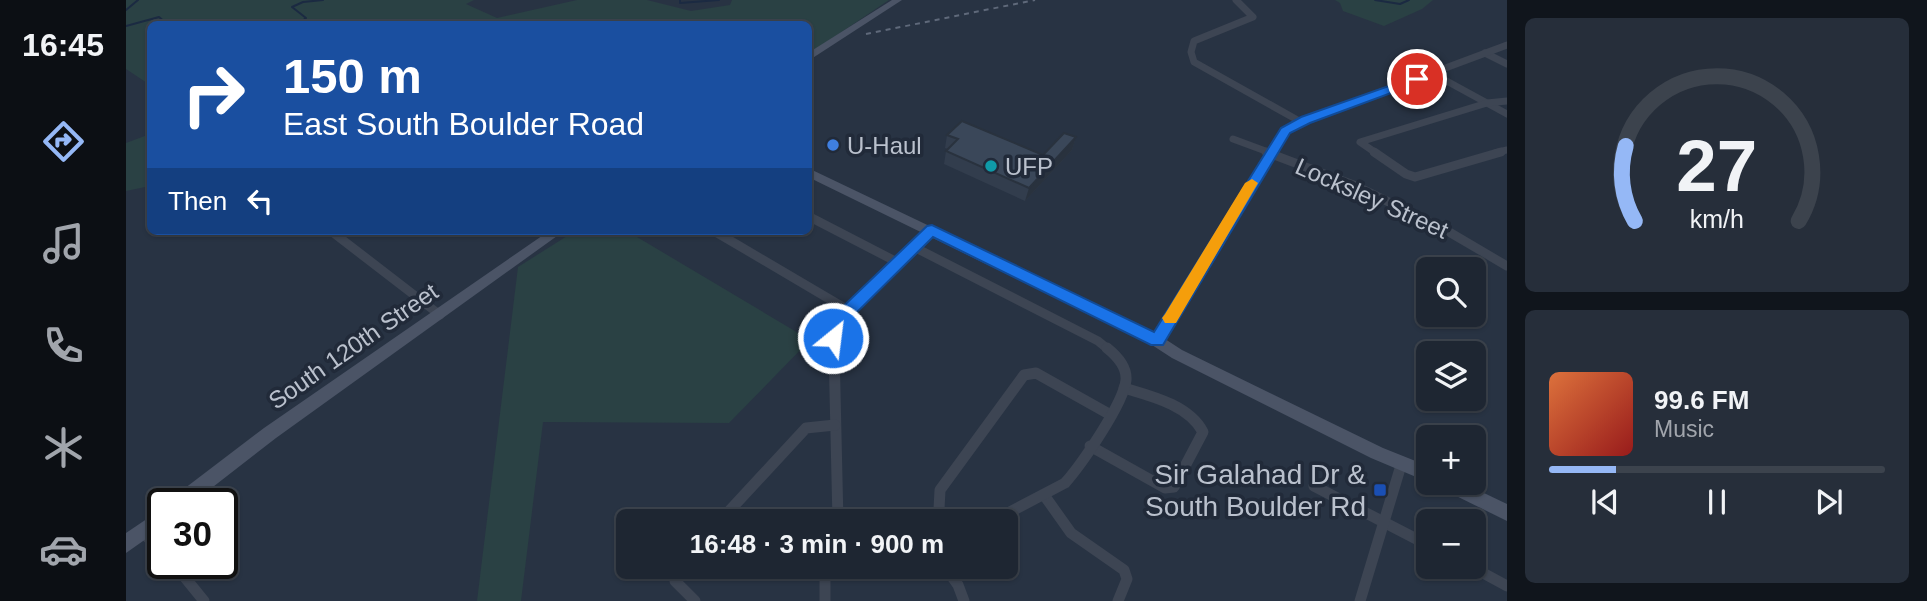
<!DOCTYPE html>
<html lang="en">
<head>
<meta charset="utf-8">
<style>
  :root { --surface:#1e2632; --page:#262e3a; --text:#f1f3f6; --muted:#a1a5ac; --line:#3c434d; --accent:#95b8f6 }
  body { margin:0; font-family:Arial,sans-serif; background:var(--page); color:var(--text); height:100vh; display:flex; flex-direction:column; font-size:26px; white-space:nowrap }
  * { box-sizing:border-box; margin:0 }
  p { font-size:23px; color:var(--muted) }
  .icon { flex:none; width:38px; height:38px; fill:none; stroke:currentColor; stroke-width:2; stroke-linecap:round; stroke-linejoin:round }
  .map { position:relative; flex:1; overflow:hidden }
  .drawer { display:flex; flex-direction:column; gap:18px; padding:18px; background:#10151c; width:420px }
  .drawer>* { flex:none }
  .banner { position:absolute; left:21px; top:21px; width:665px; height:214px; border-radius:10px; box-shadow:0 2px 5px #0004,0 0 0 2px var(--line); background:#1a4fa0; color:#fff; overflow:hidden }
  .buttons { position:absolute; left:1290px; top:257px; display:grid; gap:14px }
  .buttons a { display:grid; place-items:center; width:70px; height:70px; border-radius:10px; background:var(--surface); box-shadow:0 2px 5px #0004,0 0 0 2px var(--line); font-size:35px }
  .speed { position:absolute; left:21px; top:488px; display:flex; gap:14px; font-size:35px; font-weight:700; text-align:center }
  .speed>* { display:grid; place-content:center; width:91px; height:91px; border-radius:50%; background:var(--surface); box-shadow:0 2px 5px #0004,0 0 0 2px var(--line); line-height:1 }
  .speed .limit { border:4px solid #111; border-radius:10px; background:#fff; color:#111 }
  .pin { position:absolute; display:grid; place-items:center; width:60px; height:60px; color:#fff; margin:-30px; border:4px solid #fff; border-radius:50%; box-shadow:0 2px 7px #0007 }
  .me { position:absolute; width:77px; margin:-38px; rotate:29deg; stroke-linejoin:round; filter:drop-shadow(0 0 5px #0008) }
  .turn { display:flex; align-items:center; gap:24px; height:147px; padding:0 21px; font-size:32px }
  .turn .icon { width:91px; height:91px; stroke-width:2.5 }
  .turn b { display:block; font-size:49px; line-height:60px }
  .then { display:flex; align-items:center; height:66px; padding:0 21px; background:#0003; gap:14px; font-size:26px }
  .drawer .card { flex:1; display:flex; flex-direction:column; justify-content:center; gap:10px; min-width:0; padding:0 24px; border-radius:10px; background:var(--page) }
  .drawer .dial { align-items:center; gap:0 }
  .dial svg { height:182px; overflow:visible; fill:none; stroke:var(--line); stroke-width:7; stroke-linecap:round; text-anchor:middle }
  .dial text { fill:var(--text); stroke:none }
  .song { display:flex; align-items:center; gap:21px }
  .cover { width:84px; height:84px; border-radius:10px; background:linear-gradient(135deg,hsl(20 70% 55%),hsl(0 70% 35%)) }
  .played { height:7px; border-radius:4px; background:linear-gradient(90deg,var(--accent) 20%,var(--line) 20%) }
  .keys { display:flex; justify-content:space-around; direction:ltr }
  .trip { position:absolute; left:490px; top:509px; width:402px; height:70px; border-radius:10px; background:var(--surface); box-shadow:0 2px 5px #0004,0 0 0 2px var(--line); font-weight:600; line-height:70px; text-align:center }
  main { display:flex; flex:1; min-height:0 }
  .tab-bar { display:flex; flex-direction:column; width:126px; justify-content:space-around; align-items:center; background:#0c0f14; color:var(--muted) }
  .tab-bar .icon { width:49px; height:49px }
  .tab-bar .on { color:var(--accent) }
  .tab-bar b { font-size:32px; color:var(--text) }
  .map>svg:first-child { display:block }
  .green { fill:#2a4144 }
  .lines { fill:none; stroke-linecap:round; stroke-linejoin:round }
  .stream { stroke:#1b2a42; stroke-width:2 }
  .street-far2 { stroke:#3d4553; stroke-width:7 }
  .street-far1 { stroke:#3d4553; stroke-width:9 }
  .street { stroke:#3d4553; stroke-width:11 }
  .secondary { fill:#4b5466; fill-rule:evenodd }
  .rail { stroke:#5f697a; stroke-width:2; stroke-dasharray:5 5; stroke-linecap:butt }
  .wall { fill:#323d4d }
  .shaded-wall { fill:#29323e }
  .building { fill:#3a4759; stroke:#29323e; stroke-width:2 }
  .route { fill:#1a73e8; stroke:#114b97; stroke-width:2 }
  .slow { fill:#f59e0b }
  .shop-dot { fill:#3f7fe0; stroke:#212a39; stroke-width:2.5 }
  .culture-dot { fill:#0f9aa8; stroke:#212a39; stroke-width:2.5 }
  .transit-dot { fill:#1a4fb4; stroke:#212a39; stroke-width:2.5 }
  .labels { text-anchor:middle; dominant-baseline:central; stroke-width:7; stroke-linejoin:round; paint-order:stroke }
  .poi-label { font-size:24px; fill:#bac1cd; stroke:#212a39; text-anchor:start }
  .street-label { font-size:24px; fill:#bac1cd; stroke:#212a39 }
  .near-poi-label { font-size:28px; fill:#bac1cd; stroke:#212a39; text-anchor:end }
</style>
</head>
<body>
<main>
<nav class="tab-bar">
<b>16:45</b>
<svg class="icon on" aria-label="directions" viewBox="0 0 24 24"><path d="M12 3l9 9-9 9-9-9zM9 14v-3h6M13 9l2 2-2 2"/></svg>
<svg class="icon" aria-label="music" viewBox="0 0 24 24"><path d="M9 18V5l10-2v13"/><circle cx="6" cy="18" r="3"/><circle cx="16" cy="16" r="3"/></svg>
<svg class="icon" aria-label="phone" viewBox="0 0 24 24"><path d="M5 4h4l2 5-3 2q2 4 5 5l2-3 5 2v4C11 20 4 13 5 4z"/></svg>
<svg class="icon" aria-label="climate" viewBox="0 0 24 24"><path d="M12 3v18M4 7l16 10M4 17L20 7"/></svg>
<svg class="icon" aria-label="car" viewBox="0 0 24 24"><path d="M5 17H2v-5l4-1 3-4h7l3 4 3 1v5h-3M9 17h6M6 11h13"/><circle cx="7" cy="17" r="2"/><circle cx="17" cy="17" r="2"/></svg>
</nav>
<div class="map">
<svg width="1381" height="601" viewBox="0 0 1381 601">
  <rect width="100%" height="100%" fill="#283343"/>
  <g class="green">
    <polygon points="0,0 348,0 340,4 371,18 451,0 521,0 565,11 604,5 606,0 763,0 683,54 682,24 385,24 377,21 368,24 24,24 24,85 0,69"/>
    <polygon points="1209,0 1307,0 1296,9 1258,26 1217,11 1214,3"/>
    <polygon points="24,134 24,186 0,191 0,143"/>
    <polygon points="449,231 501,231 684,340 603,423 417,422 395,601 351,601 392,267"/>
  </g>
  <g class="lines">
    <g class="stream">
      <polyline points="554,0 554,3 593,0"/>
      <polyline points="1249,0 1274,4 1283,0"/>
      <polyline points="0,10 12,0"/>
      <polyline points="172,24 180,18 166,7 177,2 197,0"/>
      <polyline points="0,26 33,17 41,24"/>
    </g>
    <g class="street-far2">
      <polyline points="1110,0 1127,17 1068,41 1065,52 1068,62 1175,122"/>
      <polyline points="1359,53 1381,64"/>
      <polyline points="1306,73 1381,45"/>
      <polyline points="1107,139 1145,153"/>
      <polyline points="1145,153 1159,131 1179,120 1306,73 1381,114"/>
      <polyline points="1250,153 1234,142 1361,103 1381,101"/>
      <polyline points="1369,153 1381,150"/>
    </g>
    <g class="street-far1">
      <polyline points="1140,152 1230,186 1318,229 1381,266"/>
      <polyline points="1248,152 1280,174 1289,177 1375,152"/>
      <polyline points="682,216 771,262"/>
      <polyline points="205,231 314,315"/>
      <polyline points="588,231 722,310"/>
      <polyline points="786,246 972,341 983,350"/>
      <polyline points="1031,341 1146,152"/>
      <polyline points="708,350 708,331 722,310 806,230"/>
    </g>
    <g class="street">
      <polyline points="708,348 712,522"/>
      <path d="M964,446l75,42 9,-1 29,-55c-14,-27 -52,-36 -79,-44"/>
      <polyline points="1188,486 1302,545"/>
      <polyline points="918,495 945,533 998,570 1001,579 992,601"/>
      <polyline points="593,522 680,428 709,425"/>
      <polyline points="822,522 813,509 814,490 898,375 910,373 983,414"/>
      <path d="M865,522l74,-39c16,-18 59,-80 61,-103 1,-13 -9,-24 -19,-32"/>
      <polyline points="16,532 37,552"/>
      <polyline points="48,564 78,601"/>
      <polyline points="552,567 549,581 569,601"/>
      <polyline points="819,567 832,585 838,601"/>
      <polyline points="1346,567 1381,586"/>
      <polyline points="699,601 699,577 704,567"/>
      <polyline points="1234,601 1276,462"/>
    </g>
    <g class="secondary">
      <polygon points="766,0 776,0 682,61 682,53"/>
      <polygon points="682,168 1036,337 1056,350 1257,448 1302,466 1302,482 1245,458 1046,358 1026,345 682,177"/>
      <polygon points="423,231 438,231 150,438 65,504 43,504 46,498 138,428"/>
      <polygon points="1311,483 1337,483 1381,504 1381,521 1314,488"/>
      <polygon points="37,508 37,527 0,553 0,533"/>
    </g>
    <polyline class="rail" points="740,34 909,0"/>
  </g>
  <polygon class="wall" points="821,135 917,155 950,137 946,150 899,201 818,164 820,151 822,149 819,148"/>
  <polygon class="shaded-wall" points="950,137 946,150 899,201 903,188"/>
  <polygon class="building" points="836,121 917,155 938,133 950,137 903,188 820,151 832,139 821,135"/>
  <polygon class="route" points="1291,76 1297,79 1295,82 1184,123 1164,133 1037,345 1025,345 807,237 720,323 713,343 701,343 699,338 707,316 801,226 806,225 1028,332 1155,128 1175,117"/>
  <polygon class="slow" points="1126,179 1132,183 1050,323 1039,323 1036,318 1039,314 1119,183"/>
  <circle class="shop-dot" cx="707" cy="145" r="7"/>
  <circle class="culture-dot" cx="865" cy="166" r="7"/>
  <rect class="transit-dot" x="1247" y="483" width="14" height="14" rx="3.5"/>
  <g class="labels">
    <g class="poi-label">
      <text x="721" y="145">U-Haul</text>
      <text x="879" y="166">UFP</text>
    </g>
    <g class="street-label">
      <text transform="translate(1246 198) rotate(24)">Locksley Street</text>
      <text transform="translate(227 346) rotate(-35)">South 120th Street</text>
    </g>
    <g class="near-poi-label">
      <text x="1240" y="474">Sir Galahad Dr &amp;<tspan x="1240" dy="32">South Boulder Rd</tspan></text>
    </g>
  </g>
</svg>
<div class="buttons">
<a><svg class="icon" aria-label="search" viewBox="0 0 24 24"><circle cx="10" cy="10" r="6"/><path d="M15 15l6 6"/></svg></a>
<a><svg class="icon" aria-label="layers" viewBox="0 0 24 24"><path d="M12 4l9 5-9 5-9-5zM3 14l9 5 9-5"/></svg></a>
<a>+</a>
<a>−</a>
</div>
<div class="speed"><div class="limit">30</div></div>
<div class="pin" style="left:1291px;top:79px;background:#d93025"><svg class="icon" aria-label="arrive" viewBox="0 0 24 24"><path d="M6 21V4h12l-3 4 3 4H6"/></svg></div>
<svg class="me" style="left:707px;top:338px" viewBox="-20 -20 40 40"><circle r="17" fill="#1a73e8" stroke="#fff" stroke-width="3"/><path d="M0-11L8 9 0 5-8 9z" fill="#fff"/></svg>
<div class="trip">16:48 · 3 min · 900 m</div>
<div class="banner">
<div class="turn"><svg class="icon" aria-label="right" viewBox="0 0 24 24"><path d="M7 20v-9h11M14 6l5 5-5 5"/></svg><div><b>150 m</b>East South Boulder Road</div></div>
<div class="then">Then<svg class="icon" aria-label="left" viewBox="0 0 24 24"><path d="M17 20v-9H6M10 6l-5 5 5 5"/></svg></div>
</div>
</div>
<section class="drawer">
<div class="card dial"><svg viewBox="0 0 100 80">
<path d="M14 69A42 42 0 1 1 86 69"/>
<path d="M14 69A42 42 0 0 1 10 36" stroke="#95b8f6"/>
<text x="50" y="56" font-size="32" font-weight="700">27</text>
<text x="50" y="72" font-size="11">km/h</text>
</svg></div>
<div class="card">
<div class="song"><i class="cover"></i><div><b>99.6 FM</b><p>Music</p></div></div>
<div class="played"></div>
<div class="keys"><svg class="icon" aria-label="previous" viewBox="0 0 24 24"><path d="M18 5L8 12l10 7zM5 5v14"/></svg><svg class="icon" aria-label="pause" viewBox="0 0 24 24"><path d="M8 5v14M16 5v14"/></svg><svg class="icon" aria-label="next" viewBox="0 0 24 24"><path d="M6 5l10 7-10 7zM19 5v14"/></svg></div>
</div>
</section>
</main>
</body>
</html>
